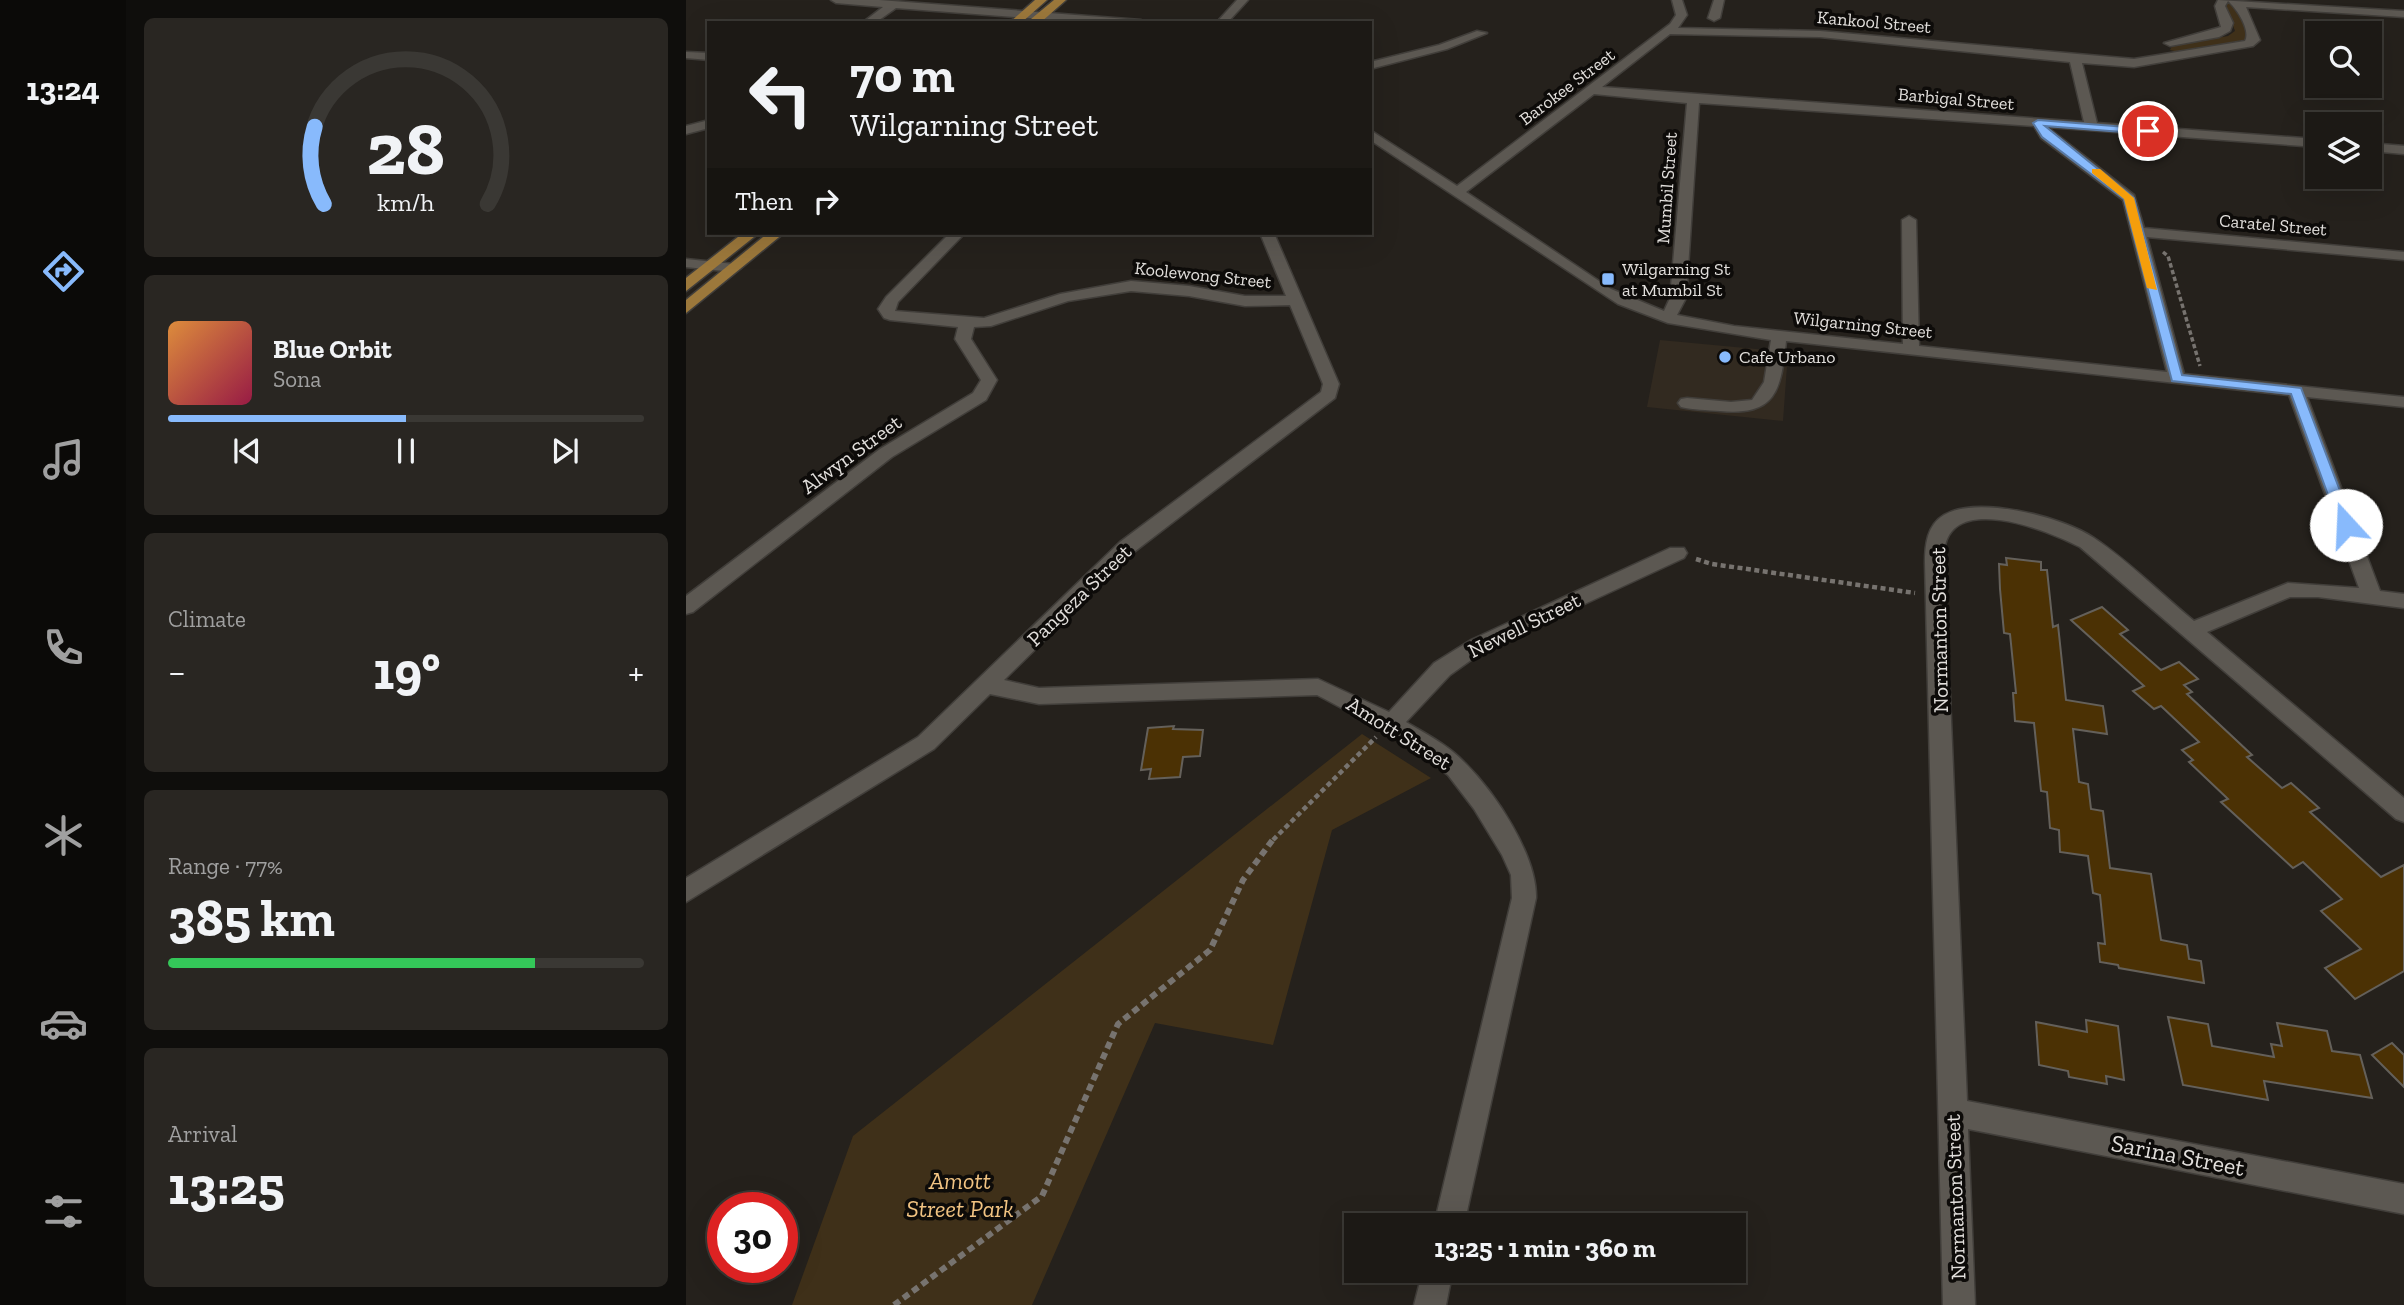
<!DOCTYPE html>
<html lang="en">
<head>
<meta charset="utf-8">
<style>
  :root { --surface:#1c1915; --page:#292622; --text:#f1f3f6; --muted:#a0a0a0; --line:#3a3834; --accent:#88bafc }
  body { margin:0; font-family:"Zilla Slab",serif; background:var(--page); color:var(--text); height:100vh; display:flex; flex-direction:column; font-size:26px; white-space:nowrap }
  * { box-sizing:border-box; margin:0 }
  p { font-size:23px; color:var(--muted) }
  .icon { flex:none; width:38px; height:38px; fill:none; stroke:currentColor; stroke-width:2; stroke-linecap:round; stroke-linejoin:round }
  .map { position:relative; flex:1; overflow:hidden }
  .sheet { display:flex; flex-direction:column; gap:18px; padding:18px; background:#0f0e0c; width:560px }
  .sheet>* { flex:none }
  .top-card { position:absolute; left:21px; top:21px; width:665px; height:214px; border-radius:0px; box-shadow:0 7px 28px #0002,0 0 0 2px var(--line); background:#1c1915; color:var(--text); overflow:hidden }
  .buttons { position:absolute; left:1619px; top:21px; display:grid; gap:14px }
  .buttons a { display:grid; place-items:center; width:77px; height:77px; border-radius:0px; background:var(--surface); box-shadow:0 7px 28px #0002,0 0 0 2px var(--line); font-size:35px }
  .speed { position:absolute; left:21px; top:1192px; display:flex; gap:14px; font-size:35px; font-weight:700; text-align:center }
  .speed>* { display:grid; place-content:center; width:91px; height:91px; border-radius:50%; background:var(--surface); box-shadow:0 7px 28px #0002,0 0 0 2px var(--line); line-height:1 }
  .speed .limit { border:10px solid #d22; background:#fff; color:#111 }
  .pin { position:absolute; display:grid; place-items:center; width:60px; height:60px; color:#fff; margin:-30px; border:4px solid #fff; border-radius:50%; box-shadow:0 2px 7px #0007 }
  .me { position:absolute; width:77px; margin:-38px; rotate:340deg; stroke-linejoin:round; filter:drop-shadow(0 0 5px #0008) }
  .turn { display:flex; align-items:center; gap:24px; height:147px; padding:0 28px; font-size:32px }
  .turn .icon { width:91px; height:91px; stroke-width:2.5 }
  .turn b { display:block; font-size:49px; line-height:60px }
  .then { display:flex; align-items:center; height:66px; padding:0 28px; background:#0003; gap:14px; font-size:26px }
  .big { font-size:52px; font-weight:700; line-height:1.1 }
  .sheet .card { flex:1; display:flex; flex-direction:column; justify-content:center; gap:10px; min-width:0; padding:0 24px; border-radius:10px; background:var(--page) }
  .sheet .dial { align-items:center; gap:0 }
  .dial svg { height:182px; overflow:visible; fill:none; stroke:var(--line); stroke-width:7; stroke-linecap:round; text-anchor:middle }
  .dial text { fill:var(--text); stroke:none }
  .song { display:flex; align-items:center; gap:21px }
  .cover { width:84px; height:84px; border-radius:10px; background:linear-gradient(135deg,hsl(30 70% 55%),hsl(340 70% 35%)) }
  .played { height:7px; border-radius:4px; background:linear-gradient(90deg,var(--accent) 50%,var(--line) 50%) }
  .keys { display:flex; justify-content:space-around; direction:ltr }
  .heat { display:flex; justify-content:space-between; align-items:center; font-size:38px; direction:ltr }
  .charge { height:10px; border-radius:5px; background:linear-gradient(90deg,#34c759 77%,var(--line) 0) }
  .trip { position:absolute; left:658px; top:1213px; width:402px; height:70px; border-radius:0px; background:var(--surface); box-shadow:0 7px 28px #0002,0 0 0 2px var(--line); font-weight:700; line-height:70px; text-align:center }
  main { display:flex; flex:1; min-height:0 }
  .dock { display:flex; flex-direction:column; width:126px; justify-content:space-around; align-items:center; background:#0b0a08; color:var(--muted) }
  .dock .icon { width:49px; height:49px }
  .dock .on { color:var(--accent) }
  .dock b { font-size:32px; color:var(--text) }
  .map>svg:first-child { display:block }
  .built { fill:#322a20 }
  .green { fill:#3f3019 }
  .building { fill:#4b3104; stroke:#64605a; stroke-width:2 }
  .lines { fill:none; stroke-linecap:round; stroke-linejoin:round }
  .minor-casing { stroke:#413e3a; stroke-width:3 }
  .major-casing { stroke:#413e3a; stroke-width:3 }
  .path-far2 { stroke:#77736f; stroke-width:3.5; stroke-dasharray:4.5 2.5; stroke-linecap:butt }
  .path-far1 { stroke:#77736f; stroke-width:4.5; stroke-dasharray:5 3.5; stroke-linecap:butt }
  .path { stroke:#77736f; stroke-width:6; stroke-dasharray:7 4.5; stroke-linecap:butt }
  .minor { fill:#5c5852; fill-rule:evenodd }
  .major { fill:#9c783b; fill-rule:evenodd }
  .route { fill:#88bafc; stroke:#5879a4; stroke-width:2 }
  .slow { fill:#f59e0b }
  .poi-dot { fill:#88bafc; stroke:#0d0b09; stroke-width:2.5 }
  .labels { text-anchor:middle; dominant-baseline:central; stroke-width:7; stroke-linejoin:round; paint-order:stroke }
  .far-street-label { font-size:18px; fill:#e2dfdc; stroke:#0d0b09 }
  .far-poi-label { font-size:18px; fill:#e2dfdc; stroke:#0d0b09; text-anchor:start }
  .street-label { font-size:21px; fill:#e2dfdc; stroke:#0d0b09 }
  .near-street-label { font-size:24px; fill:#e2dfdc; stroke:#0d0b09 }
  .near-park-label { font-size:24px; font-style:italic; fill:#f1c382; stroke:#0d0b09 }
</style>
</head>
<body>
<main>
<nav class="dock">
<b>13:24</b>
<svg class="icon on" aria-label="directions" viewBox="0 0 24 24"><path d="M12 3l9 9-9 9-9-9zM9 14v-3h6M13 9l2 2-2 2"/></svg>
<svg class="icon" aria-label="music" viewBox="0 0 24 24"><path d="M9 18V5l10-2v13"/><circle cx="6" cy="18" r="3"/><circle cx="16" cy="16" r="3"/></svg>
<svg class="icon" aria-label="phone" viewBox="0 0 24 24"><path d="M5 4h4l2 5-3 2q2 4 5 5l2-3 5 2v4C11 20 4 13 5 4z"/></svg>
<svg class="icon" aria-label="climate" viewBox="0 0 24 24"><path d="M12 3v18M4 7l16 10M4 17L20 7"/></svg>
<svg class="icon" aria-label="car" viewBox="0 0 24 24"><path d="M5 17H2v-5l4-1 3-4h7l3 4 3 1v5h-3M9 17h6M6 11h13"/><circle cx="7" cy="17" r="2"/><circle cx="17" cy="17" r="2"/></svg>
<svg class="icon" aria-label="filters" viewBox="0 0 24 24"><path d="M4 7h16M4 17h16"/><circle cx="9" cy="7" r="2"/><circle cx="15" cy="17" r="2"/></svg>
</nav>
<section class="sheet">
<div class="card dial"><svg viewBox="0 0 100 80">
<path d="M14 69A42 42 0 1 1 86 69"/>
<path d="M14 69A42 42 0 0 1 10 35" stroke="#88bafc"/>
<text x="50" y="56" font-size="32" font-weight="700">28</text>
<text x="50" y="72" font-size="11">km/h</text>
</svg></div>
<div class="card">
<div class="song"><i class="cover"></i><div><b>Blue Orbit</b><p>Sona</p></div></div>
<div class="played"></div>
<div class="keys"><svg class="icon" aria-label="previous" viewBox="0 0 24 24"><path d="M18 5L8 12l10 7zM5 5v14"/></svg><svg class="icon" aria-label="pause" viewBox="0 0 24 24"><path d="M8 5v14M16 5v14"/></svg><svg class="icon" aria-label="next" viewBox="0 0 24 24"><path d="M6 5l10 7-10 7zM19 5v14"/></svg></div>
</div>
<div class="card"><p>Climate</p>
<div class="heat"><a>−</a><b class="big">19°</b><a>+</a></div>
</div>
<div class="card"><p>Range · 77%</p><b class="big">385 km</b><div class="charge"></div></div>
<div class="card"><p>Arrival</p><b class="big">13:25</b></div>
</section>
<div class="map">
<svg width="1718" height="1305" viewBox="0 0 1718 1305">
  <rect width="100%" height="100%" fill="#25211c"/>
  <polygon class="built" points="974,340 1102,352 1097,421 961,407"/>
  <g class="green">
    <polygon points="1543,2 1554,11 1563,39 1493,52 1484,50 1486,46 1542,36 1549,31 1540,5"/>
    <polygon points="676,734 745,778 646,830 587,1045 469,1023 346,1305 106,1305 167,1136"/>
  </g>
  <g class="building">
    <polygon points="1320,558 1355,562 1355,570 1361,570 1367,627 1372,625 1380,700 1417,706 1421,734 1387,729 1393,782 1402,784 1405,809 1417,811 1424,868 1465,874 1475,940 1501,945 1503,959 1515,961 1518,983 1433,968 1432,965 1414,962 1412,943 1419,944 1414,895 1407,893 1402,856 1374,852 1373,830 1364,828 1361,792 1355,791 1348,723 1329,721 1327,693 1330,693 1324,634 1318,633 1314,589 1313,564 1321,565"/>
    <polygon points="1416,607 1442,630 1434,634 1475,670 1493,662 1512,679 1498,685 1506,692 1501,694 1566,755 1561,757 1596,788 1605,783 1633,808 1624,812 1695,877 1718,865 1718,971 1669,999 1639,968 1675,949 1635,911 1656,899 1617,862 1607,868 1535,802 1542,799 1503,762 1507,760 1496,750 1513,742 1475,706 1468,709 1447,691 1458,686 1385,620"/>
    <polygon points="488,726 487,729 517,730 514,756 497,757 494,777 463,779 465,769 455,770 462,728"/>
    <polygon points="1482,1017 1522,1024 1526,1046 1588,1057 1585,1044 1596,1046 1591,1023 1641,1031 1646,1051 1674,1055 1686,1098 1578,1081 1582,1100 1497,1085"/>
    <polygon points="1400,1020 1432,1026 1438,1080 1420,1076 1421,1084 1383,1077 1382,1071 1353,1065 1350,1022 1401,1032"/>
    <polygon points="1706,1043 1718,1055 1718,1087 1686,1055"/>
  </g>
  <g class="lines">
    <g class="minor-casing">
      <g id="minor">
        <polygon points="145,0 193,0 455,20 460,23 408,23 210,8 189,23 176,23 197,7 150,3"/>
        <polygon points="551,0 562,0 541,23 530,23"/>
        <path d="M986,0h10l5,15 -9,13 142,3 314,28 111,-18c6,-11 -8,-32 -17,-40l-3,5 8,17 -3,8 -11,6 -49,9 -6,-3 57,-16 -6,-21 3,-6 186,11v6l-158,-10 14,33 -7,6 -119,21 -52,-4 15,60 220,16v8l-270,-20 87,68 10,33 260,24v8l-257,-23 37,137 220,23v10l-97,-10 73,194 24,3v14l-86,-11h-28l-83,35 197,166v24l-8,-3 -316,-272c-33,-17 -133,-57 -136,7l23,547 437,83v30l-436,-85 7,176h-32l-18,-742c0,-18 2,-38 19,-48 34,-20 119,2 150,23 36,24 67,56 100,83l94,-38 71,5 -70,-193 -503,-54c-5,50 -10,75 -66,70 -13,-1 -27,-1 -39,-4l-3,-4 3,-4 6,-1 44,4 21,-2 12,-18 7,-42 -103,-17 -50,-19 -248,-164v-10l87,56 213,-162 6,-9zM984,34l150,3 250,25 14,60 -482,-35zM908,94l93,9 -17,195 -6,13 -53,-22 -145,-97zM1013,103l335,23 7,12 82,62 44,172 -248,-26 -3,-126 -7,-4 -7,4 1,124 -169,-18 -57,-11 9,-17z"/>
        <polygon points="1028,0 1038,0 1034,18 1028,21 1022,18"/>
        <polygon points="791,31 801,33 761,49 684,69 684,62 753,45"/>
        <polygon points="0,52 23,53 23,60 0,58"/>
        <polygon points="23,120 23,128 0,134 0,126"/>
        <polygon points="1684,143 1718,146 1718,154 1684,151"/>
        <path d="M264,233h15l-67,69 -3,9 89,7 76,-24 71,-13 58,5 56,10h41l-26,-63h14l65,151 -4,14 -201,154 -130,128 35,8 279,-9 71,33 45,-49 37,-23 199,-92h14l3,5 -3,5 -199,92 -35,25 -44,47c20,12 42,23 58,40 31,30 73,93 72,136l-72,327h-30l78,-327 -1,-23 -9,-20 -28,-46 -26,-34 -45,-34 -80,-43 -6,-3 -278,9 -49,-10 -56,55 -248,153v-24l232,-141 202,-195 201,-150 2,-8 -33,-79 -45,1 -56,-10 -58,-5 -63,10 -77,25 -17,1 -3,12 26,41 -11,20 -94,57 -199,155 -7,2v-18l194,-147 93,-56 8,-13 -26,-41 3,-12 -68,-7 -6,-2 -6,-9 8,-12z"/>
        <polygon points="0,259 48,264 55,268 48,272 0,267"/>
        <polygon points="737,1270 767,1270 760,1305 728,1305"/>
      </g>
    </g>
    <g class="major-casing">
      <g id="major">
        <polygon points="349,0 361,0 335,23 323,23"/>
        <polygon points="368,0 380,0 354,23 345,23 345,19"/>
        <polygon points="57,233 73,233 0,291 0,278"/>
        <polygon points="82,233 98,233 0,313 0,300"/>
      </g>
    </g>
    <polyline class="path-far2" points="1477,252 1482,256 1514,366"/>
    <g class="path-far1">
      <polyline points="1010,559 1026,564 1229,593"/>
      <polyline points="587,840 690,737"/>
    </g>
    <polyline class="path" points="208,1305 356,1196 432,1024 524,950 557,880 588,838"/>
    <use href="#minor" class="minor"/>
    <use href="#major" class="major"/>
  </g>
  <polygon class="route" points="1352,120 1466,129 1462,134 1359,126 1448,198 1496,375 1615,388 1667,525 1665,528 1660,530 1653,525 1605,394 1486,381 1438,199 1356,137 1347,123"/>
  <polygon class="slow" points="1406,169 1414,169 1448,198 1471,290 1461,288 1438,199 1406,173"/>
  <g class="poi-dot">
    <rect x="915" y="272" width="14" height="14" rx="3.5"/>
    <circle cx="1039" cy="357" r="7"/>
  </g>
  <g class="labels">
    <g class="far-street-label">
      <text transform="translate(1188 22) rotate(5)">Kankool Street</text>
      <text transform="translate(881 87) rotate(-37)">Barokee Street</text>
      <text transform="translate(1270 99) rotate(5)">Barbigal Street</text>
      <text transform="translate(981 188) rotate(-86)">Mumbil Street</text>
      <text transform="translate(1587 225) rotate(5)">Caratel Street</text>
      <text transform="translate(517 275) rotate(6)">Koolewong Street</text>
      <text transform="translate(1177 325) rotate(6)">Wilgarning Street</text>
    </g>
    <g class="far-poi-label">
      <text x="936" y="269">Wilgarning St<tspan x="936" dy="21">at Mumbil St</tspan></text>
      <text x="1053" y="357">Cafe Urbano</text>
    </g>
    <g class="street-label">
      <text transform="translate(165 454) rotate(-36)">Alwyn Street</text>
      <text transform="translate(393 595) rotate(-44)">Pangeza Street</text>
      <text transform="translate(838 625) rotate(-26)">Newell Street</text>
      <text transform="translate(1253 630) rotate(-91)">Normanton Street</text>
      <text transform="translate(713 733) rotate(32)">Amott Street</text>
      <text transform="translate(1269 1197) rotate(-92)">Normanton Street</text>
    </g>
    <g class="near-street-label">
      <text transform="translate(1492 1155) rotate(11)">Sarina Street</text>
    </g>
    <g class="near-park-label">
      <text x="274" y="1180">Amott<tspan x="274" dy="28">Street Park</tspan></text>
    </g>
  </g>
</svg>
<div class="buttons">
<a><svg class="icon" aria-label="search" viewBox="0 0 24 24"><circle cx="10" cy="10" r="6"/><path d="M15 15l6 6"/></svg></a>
<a><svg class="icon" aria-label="layers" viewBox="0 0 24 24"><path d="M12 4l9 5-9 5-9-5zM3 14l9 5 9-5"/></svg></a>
</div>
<div class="speed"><div class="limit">30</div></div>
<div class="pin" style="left:1462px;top:131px;background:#d93025"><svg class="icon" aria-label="arrive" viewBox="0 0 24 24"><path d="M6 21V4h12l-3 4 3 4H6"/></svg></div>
<svg class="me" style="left:1660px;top:525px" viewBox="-20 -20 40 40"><circle r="19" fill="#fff"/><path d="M0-13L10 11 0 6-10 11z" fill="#88bafc"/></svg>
<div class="trip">13:25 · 1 min · 360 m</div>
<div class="top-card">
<div class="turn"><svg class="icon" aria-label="left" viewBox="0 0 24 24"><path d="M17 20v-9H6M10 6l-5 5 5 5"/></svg><div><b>70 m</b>Wilgarning Street</div></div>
<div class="then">Then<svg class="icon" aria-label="right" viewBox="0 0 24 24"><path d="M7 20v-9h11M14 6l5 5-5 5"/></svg></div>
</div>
</div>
</main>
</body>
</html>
